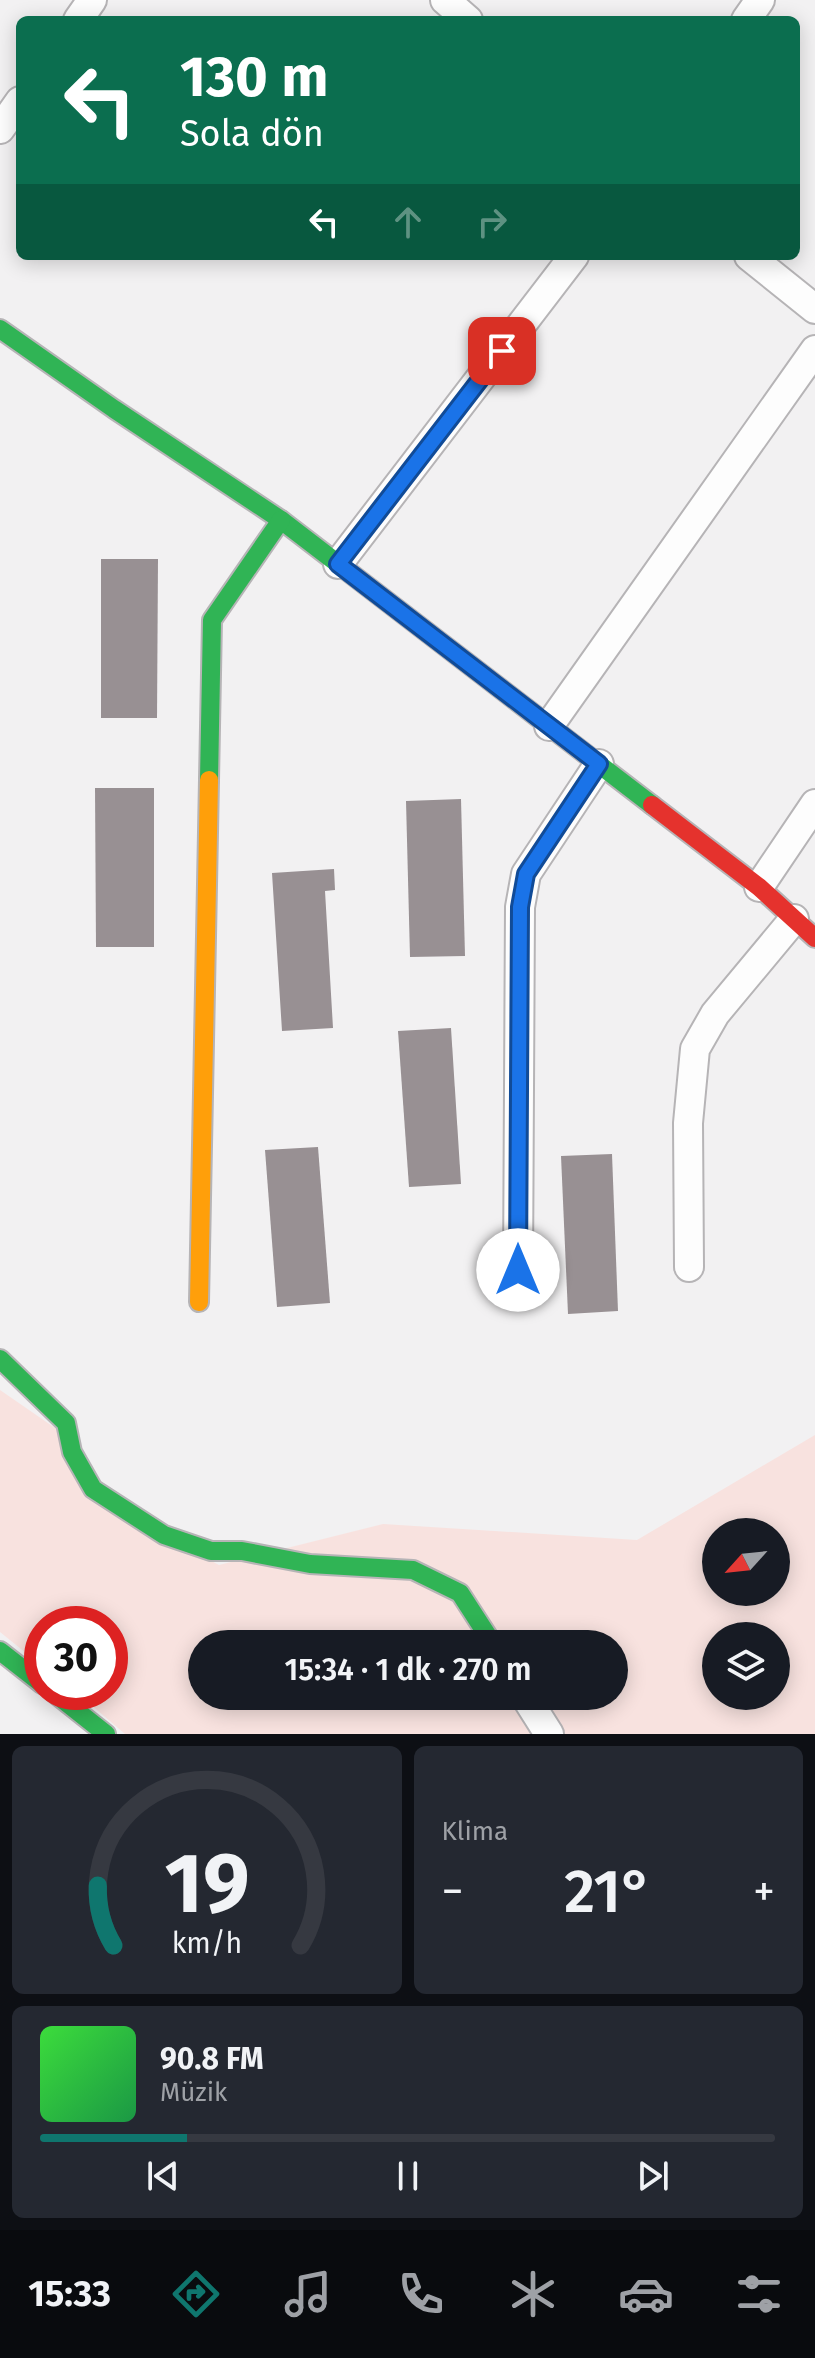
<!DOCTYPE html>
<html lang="tr">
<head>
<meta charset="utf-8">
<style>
  :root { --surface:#171b24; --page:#242831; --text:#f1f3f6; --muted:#9ea1a6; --line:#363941; --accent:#0f766e }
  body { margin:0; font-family:"Fira Sans",sans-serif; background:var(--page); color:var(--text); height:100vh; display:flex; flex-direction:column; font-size:30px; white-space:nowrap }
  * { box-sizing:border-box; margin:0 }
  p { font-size:26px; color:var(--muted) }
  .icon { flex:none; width:44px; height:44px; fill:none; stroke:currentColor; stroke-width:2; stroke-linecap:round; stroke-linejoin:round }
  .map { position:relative; height:1734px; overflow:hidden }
  .details { display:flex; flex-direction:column; gap:12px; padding:12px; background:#0d0f14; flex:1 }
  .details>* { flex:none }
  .guide { position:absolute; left:16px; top:16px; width:784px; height:244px; border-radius:12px; box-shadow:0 4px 20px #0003; background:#0b6e4f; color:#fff; overflow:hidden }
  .needle { width:52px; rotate:243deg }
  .tools { position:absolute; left:702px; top:1518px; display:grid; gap:16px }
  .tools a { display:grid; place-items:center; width:88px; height:88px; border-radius:50%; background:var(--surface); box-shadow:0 4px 20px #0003; font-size:40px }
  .speed { position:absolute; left:24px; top:1606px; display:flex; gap:16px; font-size:40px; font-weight:700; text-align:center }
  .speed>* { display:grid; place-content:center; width:104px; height:104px; border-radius:50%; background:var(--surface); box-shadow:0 4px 20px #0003; line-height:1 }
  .speed .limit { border:12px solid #d22; background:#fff; color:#111 }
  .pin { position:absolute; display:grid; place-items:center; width:68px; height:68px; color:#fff; margin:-34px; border-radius:16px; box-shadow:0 4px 12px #0006 }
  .me { position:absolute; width:88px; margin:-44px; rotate:0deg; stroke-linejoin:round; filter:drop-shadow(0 0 6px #0008) }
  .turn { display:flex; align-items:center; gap:28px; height:168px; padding:0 32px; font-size:36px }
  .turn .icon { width:104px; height:104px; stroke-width:2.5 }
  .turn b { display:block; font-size:56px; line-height:68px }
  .lanes { display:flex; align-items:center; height:76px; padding:0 32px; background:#0003; justify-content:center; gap:40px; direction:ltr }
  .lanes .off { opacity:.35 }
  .big { font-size:60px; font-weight:600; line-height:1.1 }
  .details .widget { flex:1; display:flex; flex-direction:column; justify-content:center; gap:12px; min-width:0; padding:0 28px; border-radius:12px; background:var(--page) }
  .details .dial { align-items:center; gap:0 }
  .dial svg { height:208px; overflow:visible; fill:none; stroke:var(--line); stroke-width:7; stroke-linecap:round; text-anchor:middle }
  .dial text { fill:var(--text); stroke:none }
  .song { display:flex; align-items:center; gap:24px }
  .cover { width:96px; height:96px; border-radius:12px; background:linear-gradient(135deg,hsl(120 70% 55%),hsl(140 70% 35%)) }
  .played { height:8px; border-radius:4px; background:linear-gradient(90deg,var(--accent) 20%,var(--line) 20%) }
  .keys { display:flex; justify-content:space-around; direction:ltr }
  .heat { display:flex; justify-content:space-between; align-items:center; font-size:44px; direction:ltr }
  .details .tiles { flex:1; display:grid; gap:12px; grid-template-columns:1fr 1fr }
  .widget:last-child { grid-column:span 2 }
  .trip { position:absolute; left:188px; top:1630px; width:440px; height:80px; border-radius:40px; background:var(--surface); box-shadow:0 4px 20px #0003; font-weight:600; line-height:80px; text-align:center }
  .menu { display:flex; height:128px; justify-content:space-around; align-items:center; background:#090b0e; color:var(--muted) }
  .menu .icon { width:56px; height:56px }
  .menu .active { color:var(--accent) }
  .menu b { font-size:36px; color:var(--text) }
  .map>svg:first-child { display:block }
  .green { fill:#f8e2df; fill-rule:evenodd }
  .building { fill:#989093 }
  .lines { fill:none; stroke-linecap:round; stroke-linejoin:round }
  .street-casing { stroke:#b6b4b6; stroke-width:32 }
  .fast-casing { stroke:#b6b4b6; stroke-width:22 }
  .slow-casing { stroke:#b6b4b6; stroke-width:22 }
  .jam-casing { stroke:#b6b4b6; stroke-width:22 }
  .street { stroke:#fdfdfd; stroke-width:28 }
  .fast { stroke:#30b455; stroke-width:18 }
  .slow { stroke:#ff9f0a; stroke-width:18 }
  .jam { stroke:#e5322d; stroke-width:18 }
  .route-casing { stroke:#114b97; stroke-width:20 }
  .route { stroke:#1a73e8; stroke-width:14 }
</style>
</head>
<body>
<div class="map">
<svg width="815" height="1734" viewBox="0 0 815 1734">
  <rect width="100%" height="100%" fill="#f2f1f2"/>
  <path class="green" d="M0,1390l58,40 25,64 136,71 164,-41 254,16 178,-105v299h-690l-49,-42h34v-68h-68v42l-42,-34zM716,1532h60v60h-60zM716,1636h60v60h-60zM202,1644h412v52h-412z"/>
  <g class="building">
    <polygon points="101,559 158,559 157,718 101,718"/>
    <polygon points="95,788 154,788 154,947 96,947"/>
    <polygon points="461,799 465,956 410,957 406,801"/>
    <polygon points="334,869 335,890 325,891 333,1028 282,1031 272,873"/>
    <polygon points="451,1028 461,1184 409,1187 398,1031"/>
    <polygon points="318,1147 330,1303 277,1307 265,1150"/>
    <polygon points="612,1154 618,1311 568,1314 561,1156"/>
  </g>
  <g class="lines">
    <g class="street-casing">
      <g id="street">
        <polyline points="445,0 468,20"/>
        <polyline points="78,20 92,0"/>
        <polyline points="746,20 760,0"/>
        <polyline points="0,129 20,101"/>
        <polyline points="749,256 815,309"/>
        <polyline points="338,564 574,256"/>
        <polyline points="549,726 815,350"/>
        <polyline points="759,887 815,804"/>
        <polyline points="689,1267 688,1123 695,1049 715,1014 794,919"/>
        <polyline points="518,1270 520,907 526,874 599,764"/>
        <polyline points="525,1696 549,1734"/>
      </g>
    </g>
    <g class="fast-casing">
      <g id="fast">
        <polyline points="0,329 114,409 281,520 652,805"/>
        <polyline points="209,780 212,620 281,520"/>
        <polyline points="0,1359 66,1423 72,1452 93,1489 164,1535 211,1551 242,1551 310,1564 413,1570 460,1593 493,1644"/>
        <polyline points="0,1651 42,1684"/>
        <polyline points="53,1692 106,1734"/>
      </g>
    </g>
    <g class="slow-casing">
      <polyline id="slow" points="199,1302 209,780"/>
    </g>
    <g class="jam-casing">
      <polyline id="jam" points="652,805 759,887 815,938"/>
    </g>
    <use href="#street" class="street"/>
    <use href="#fast" class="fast"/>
    <use href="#slow" class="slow"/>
    <use href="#jam" class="jam"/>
  </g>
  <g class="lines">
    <g class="route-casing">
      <polyline id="route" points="502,351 338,564 599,764 526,874 520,907 518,1270"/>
    </g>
    <use href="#route" class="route"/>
  </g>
</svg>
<div class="tools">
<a><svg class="needle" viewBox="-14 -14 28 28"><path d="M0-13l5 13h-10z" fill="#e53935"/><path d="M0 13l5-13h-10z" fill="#9ea1a6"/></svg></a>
<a><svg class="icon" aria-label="layers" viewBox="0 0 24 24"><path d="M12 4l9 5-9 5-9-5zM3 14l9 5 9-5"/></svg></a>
</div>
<div class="speed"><div class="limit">30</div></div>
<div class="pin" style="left:502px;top:351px;background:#d93025"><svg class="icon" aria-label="arrive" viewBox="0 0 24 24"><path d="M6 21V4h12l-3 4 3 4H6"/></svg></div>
<svg class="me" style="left:518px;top:1270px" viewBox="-20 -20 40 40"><circle r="19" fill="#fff"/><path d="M0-13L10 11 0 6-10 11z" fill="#1a73e8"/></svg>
<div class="trip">15:34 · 1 dk · 270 m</div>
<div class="guide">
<div class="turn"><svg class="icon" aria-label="left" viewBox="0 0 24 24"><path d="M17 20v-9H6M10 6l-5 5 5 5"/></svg><div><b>130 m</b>Sola dön</div></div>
<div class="lanes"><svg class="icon" aria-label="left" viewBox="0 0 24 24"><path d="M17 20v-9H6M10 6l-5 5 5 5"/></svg><svg class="icon off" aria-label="ahead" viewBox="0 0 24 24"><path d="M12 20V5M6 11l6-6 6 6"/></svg><svg class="icon off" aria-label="right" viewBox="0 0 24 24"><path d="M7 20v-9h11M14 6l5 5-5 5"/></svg></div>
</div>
</div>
<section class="details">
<div class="tiles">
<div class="widget dial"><svg viewBox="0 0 100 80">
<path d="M14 69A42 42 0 1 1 86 69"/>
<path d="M14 69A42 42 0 0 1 8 46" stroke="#0f766e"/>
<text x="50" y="56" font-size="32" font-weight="700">19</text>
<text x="50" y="72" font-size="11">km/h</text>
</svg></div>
<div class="widget"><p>Klima</p>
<div class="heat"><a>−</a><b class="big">21°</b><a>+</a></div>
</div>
<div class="widget">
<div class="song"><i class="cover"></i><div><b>90.8 FM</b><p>Müzik</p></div></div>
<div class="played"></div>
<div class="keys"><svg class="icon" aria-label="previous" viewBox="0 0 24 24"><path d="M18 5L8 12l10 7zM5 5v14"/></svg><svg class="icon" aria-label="pause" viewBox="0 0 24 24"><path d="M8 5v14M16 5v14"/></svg><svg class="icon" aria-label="next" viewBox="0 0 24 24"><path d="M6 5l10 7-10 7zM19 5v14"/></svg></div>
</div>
</div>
</section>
<nav class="menu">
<b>15:33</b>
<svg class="icon active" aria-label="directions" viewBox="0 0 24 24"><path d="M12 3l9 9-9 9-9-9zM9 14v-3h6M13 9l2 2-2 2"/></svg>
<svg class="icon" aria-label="music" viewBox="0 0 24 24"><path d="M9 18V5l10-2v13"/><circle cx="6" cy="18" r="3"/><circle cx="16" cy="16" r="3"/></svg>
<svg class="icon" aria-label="phone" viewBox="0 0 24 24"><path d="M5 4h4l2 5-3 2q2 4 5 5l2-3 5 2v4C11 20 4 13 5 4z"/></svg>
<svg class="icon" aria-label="climate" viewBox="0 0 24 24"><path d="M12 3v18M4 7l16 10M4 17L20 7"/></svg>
<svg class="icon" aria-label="car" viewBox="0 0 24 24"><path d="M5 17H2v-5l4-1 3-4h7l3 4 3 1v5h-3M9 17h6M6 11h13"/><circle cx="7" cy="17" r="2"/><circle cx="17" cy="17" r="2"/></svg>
<svg class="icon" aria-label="filters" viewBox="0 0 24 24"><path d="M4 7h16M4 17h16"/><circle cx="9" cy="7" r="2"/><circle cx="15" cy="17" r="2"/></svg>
</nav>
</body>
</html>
